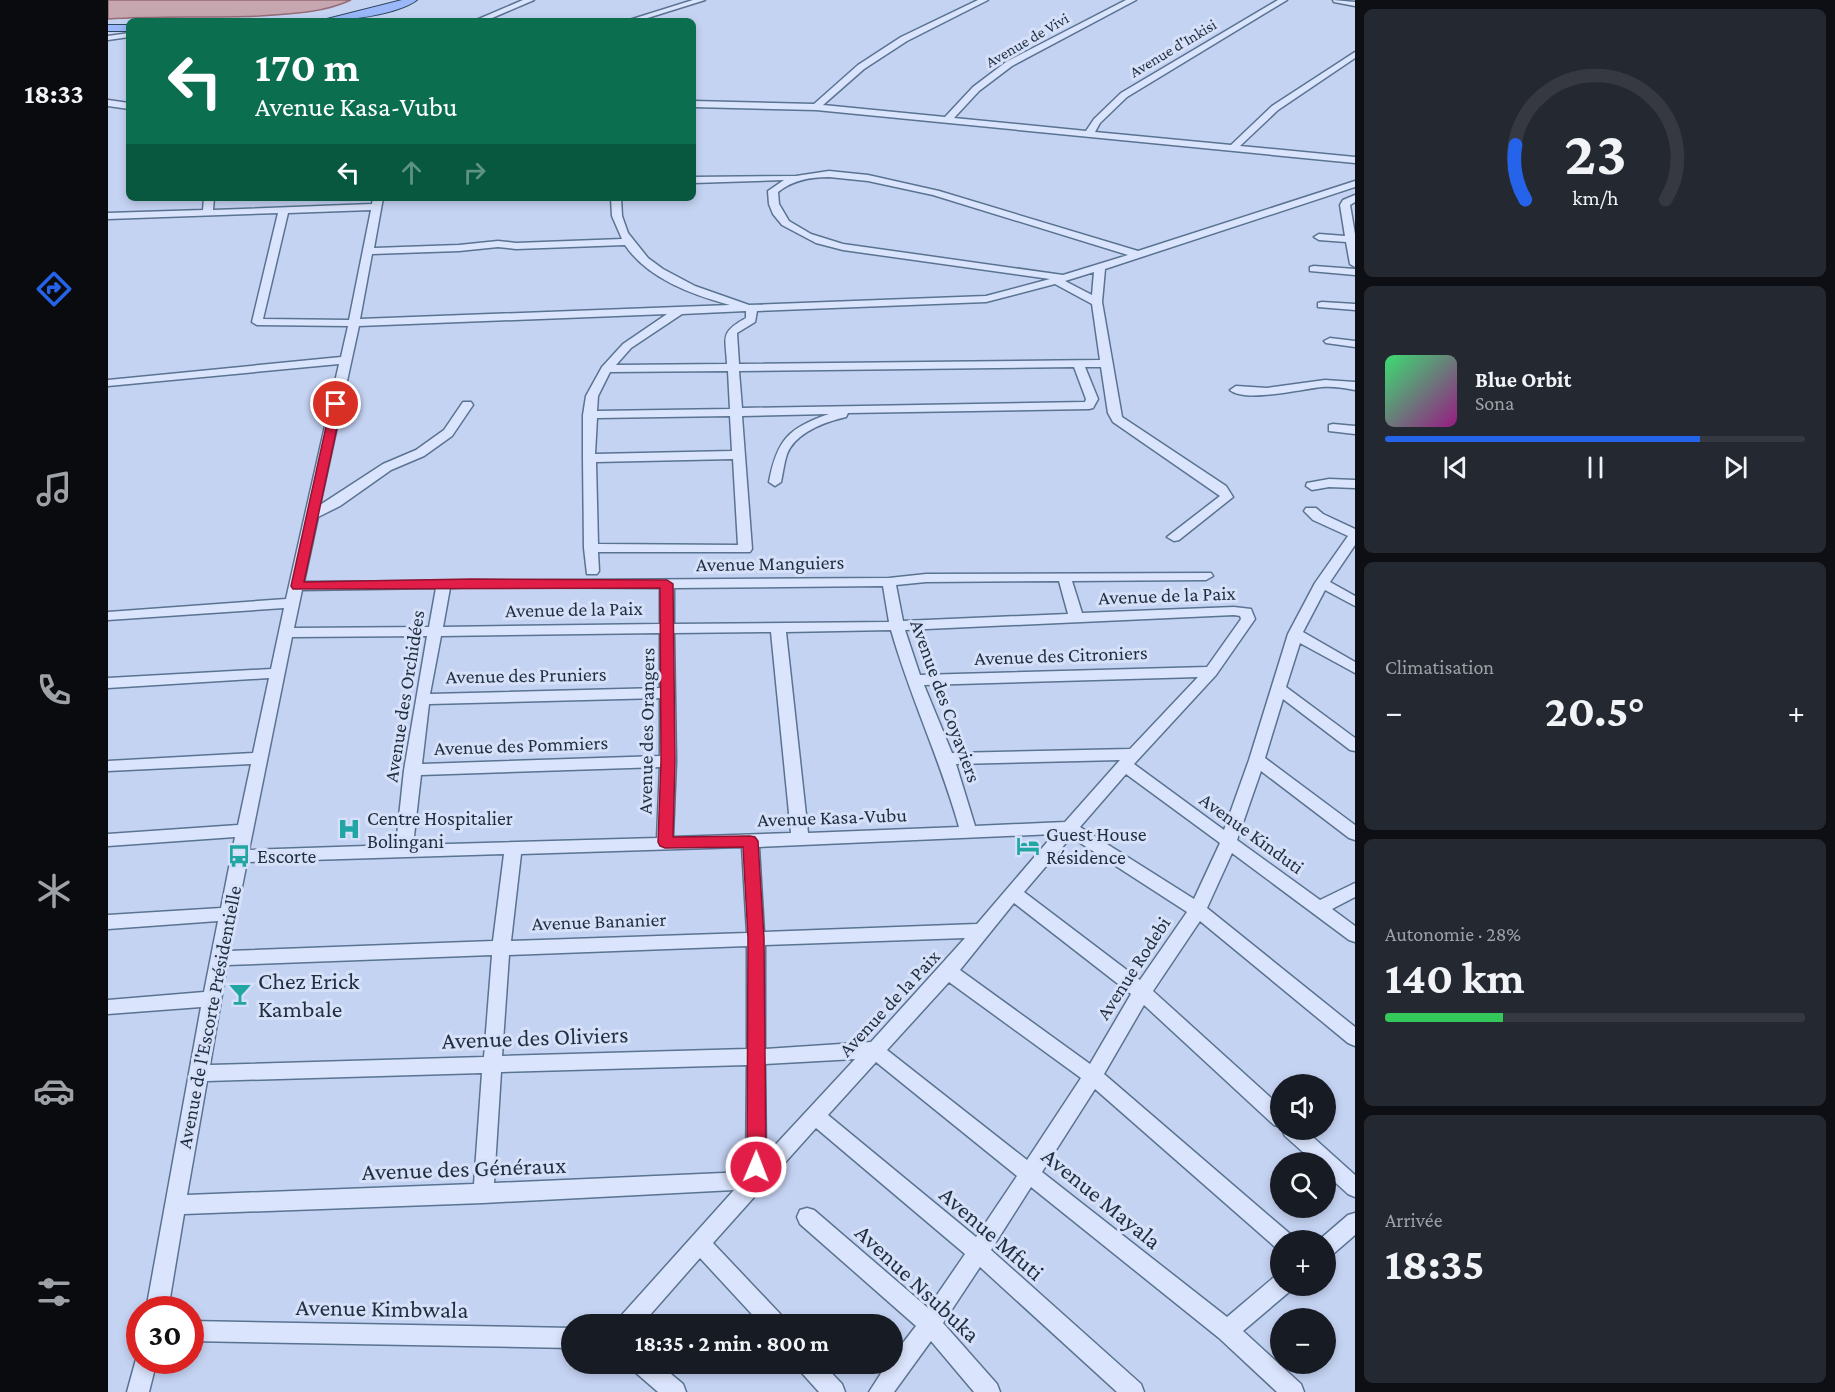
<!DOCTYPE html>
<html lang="fr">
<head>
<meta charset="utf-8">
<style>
  :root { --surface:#171b24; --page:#242831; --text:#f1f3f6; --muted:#9ea1a6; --line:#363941; --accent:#2563eb }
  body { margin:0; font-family:"Crimson Pro",serif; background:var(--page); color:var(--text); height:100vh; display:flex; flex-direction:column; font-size:22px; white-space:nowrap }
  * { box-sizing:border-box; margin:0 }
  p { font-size:20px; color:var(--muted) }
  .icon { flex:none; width:33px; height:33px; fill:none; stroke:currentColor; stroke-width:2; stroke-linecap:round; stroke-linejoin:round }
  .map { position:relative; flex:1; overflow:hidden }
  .panel { display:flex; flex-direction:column; gap:9px; padding:9px; background:#0d0f14; width:480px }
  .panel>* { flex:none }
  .hud { position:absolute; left:18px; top:18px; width:570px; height:183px; border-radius:9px; box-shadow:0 3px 9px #0003; background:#0b6e4f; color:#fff; overflow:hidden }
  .buttons { position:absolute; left:1162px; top:1074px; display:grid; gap:12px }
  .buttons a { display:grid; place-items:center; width:66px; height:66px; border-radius:50%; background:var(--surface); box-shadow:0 3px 9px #0003; font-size:30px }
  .speed { position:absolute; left:18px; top:1296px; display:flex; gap:12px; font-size:30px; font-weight:700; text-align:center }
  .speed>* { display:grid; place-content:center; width:78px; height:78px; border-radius:50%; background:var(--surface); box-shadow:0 3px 9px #0003; line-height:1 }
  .speed .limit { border:9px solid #d22; background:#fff; color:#111 }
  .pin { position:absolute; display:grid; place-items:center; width:51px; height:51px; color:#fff; margin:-26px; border:3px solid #fff; border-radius:50%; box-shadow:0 2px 6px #0007 }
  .me { position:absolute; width:66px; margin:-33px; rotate:1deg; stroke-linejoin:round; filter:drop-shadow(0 0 4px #0008) }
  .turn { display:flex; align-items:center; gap:21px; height:126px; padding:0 30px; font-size:27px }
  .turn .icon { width:78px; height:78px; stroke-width:2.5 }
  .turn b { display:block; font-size:42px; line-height:51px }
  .lanes { display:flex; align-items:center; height:57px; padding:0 30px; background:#0003; justify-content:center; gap:30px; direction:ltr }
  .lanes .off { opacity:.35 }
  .big { font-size:45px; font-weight:700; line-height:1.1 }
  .panel .widget { flex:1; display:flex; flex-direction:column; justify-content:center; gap:9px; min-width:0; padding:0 21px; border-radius:9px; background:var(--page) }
  .panel .dial { align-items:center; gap:0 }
  .dial svg { height:156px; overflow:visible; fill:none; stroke:var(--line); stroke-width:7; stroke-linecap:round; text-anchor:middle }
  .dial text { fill:var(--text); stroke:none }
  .song { display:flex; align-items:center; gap:18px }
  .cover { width:72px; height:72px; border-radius:9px; background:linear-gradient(135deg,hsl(140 70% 55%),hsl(310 70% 35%)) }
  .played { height:6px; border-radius:3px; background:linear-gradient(90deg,var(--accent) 75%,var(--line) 75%) }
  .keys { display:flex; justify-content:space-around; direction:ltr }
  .heat { display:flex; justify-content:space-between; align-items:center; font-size:33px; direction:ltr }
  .charge { height:9px; border-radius:4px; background:linear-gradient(90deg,#34c759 28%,var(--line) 0) }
  .trip { position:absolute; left:453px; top:1314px; width:342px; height:60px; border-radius:30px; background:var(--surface); box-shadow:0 3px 9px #0003; font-weight:700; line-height:60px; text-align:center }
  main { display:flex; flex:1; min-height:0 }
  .dock { display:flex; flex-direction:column; width:108px; justify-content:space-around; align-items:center; background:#090b0e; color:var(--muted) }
  .dock .icon { width:42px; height:42px }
  .dock .current { color:var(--accent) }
  .dock b { font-size:27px; color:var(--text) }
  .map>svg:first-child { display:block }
  .water { fill:#c6a7b0; stroke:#956c77; stroke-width:1.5 }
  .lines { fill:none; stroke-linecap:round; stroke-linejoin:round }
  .minor-casing { stroke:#597390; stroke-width:3 }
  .major-casing { stroke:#2d475e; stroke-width:2 }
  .minor { fill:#dae4fc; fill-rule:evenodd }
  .major { fill:#9ab8f9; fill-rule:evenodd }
  .route { fill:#e11d48; stroke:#92132f; stroke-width:1.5 }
  .labels { text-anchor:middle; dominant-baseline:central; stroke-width:6; stroke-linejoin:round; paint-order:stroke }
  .far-street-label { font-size:16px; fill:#1e2f3f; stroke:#d6e0f9 }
  .street-label { font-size:20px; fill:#1e2f3f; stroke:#d6e0f9 }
  .poi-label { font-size:20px; fill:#1e2f3f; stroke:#d6e0f9; text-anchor:start }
  .near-poi-label { font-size:24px; fill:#1e2f3f; stroke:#d6e0f9; text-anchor:start }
  .near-street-label { font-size:24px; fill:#1e2f3f; stroke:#d6e0f9 }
</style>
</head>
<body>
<main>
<nav class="dock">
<b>18:33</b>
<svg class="icon current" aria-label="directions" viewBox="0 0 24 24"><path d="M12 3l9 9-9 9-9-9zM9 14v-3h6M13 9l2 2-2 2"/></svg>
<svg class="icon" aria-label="music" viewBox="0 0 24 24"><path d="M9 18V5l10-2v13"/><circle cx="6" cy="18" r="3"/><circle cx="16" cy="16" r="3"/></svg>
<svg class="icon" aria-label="phone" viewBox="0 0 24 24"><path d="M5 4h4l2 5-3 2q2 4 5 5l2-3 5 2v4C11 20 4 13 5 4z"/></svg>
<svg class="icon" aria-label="climate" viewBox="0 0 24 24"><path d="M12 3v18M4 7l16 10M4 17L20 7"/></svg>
<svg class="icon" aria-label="car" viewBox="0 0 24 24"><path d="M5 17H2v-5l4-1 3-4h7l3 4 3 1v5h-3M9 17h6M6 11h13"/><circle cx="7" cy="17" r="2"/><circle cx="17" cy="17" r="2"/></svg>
<svg class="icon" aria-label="filters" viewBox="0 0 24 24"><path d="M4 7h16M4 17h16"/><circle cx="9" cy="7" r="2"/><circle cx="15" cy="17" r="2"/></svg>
</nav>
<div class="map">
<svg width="1247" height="1392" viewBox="0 0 1247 1392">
  <rect width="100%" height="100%" fill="#c5d3f3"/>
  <path class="water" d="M0,0h243c-28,13 -60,14 -91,16 -51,2 -101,0 -152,3z"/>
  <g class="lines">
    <g class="minor-casing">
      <g id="minor">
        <polygon points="415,0 426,0 377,21 366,21"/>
        <polygon points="585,0 597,0 530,21 518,21"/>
        <polygon points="870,0 880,0 799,41 756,69 715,105 837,117 865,87 898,62 1018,0 1028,0 904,66 871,91 846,118 978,131 986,119 1013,93 1170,0 1179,0 1019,97 992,123 987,132 1123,145 1164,106 1247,52 1247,58 1170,110 1132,146 1247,157 1247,163 708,110 585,107 585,101 706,104 750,65 793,37"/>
        <polygon points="1225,0 1247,2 1247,6 1226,2"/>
        <polygon points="21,33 21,37 0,40 0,36"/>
        <polygon points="0,100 21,103 21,109 0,106"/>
        <path d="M721,171l39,4 71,16 199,60 217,-70v6l-250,82 -3,33 20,115 104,69 7,11 -54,43 -5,1 -7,-4 53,-41 -107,-74 -5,-9 -7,-46h-16l13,32 -5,9 -4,1 -241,4 -2,4c-21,5 -50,15 -59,37 -3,9 -4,19 -6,28l-6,4 -6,-4c8,-42 19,-54 60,-68l-87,2 10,133 -2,3h-152l1,19 -2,3h-10l-3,-26 -1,-90v-43l3,-19 16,-29 21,-23 44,-30 -308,12 -39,179 63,-41 33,-14 28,-20 19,-28h8l2,3 -21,31 -28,20 -33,14 -51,36 -22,11 -14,65 585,-4 37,-4 285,-1 2,3 -7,4 -134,1 10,32 152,-6 17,2 4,10 -39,56 -82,89 90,66 25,-70 39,-126 27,-51 33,-47 -35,-16 -9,-9 2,-3h10l7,6 32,15v16l-25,37 25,14v10l-30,-16 -22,42 52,30v11l-55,-30 -14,44 69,51v13l-5,-1 -67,-51 -18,59 90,67v15l-6,-2 -88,-67 -24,69 83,60 35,-17v14l-23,12 23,17v16l-6,-2 -117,-87 -25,55 148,119v19l-7,-3 -148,-122 -47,70 128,116v20l-7,-2 -130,-120 -40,69 185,159 3,7h-11v9l-6,-2 -180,-158 -53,83 185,145 46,-39 8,-3v11h10l-2,6 -46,39 58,53 3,8h-27l-58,-54 -188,-151 -40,63 150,134 3,8h-27l-137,-125 -37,56 54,61 3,8h-26l-43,-51 -37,51h-25l18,-28h5v-7l24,-31 -116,-102 -3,-7 3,-7 7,-2 7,2 114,98 37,-54 -149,-126 -103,115 70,74 3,7h-25l-61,-66 -58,66h-25l3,-7 114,-127 -251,13 -299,11 -16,96h-22l55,-303 -93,7v-14l96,-8 14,-71 -110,8v-14l113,-7 14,-71 -127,9v-12l130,-9 13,-61 -143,7v-10l145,-8 16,-75 -161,10v-10l163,-9 13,-61 -176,12v-8l178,-13 53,-235 -231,22v-6l233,-23 7,-31 -91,-1 -5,-3 26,-109 -170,6v-6l95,-3 1,-12h10l-1,12 159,-6 1,-6h10l-9,50 85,-3 39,-4 18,2 106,-4 -10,-23 -1,-18h10l1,18 6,17 20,25 15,11 32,17 54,19 237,-9 64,-17 -207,-29 -27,-7 -34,-18 -9,-11 -4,-10 -1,-13 16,-11 -91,3v-6l103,-1zM721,177l39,4 65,14 195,60 -65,20 -220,-31 -32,-10 -22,-13 -10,-17 -1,-12c15,-12 32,-15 51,-15zM263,210l-22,110 -86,-1 25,-106zM517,245c23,34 68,50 105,60l-370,14 12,-65 87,-3 39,-4 18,2zM986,272l-2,23 -27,-14zM947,284l37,20 8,56 -361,4 -2,-31 18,-11 2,-11 229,-9zM638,311v7c-27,15 -20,19 -19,46l-111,1 15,-17 51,-34zM966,367l12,32 -1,3 -343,6 -3,-37zM620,371l2,38 -133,2 1,-15 12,-24zM622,416l2,35 -137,3 2,-36zM625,459l5,86 -140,-1 -2,-82zM951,581l9,33 -165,7 -7,-36 30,-3zM775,586l6,36 -215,2v-36zM364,587l188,1v36l-217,3 7,-39zM328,588l-7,39 -135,1 8,-38zM1126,615l6,1 1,3 -34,48 -287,8 -15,-45zM783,630c19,67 49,129 68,197l-151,6 -22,-201zM663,632l20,201 -118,4 3,-76 -2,-128zM552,633v55l-230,6 11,-58zM319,636l-23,134 -8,75 -147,5 43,-213zM1090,677l-68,72 -178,4 -28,-68zM552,698v58l-238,8 7,-60zM1012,760l-55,62 -90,4 -19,-62zM552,767l-3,71 -244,7 8,-70zM1018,774l94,69 -26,56 -114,-72zM946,834l-77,90 -213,8 -5,-85zM963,837l116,75 -47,68 -116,-88zM634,847l5,86 -236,8 10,-87zM396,854l-11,87 -264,10 18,-89zM906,903l117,91 -41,70 -130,-94zM857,938l-94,104 -106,7v-104zM639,946v103l-245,7 7,-101zM384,955l-8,102 -274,8 17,-100zM841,982l132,96 -54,82 -140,-110zM747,1059l-89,96 -1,-91zM768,1062l141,114 -41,61 -148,-122zM639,1065l-1,107 -252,11 7,-111zM374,1073l-8,111 -287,11 20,-114z"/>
        <polygon points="1247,195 1247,202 1242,205 1247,234 1247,267 1242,264 1238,242 1211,240 1206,237 1211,234 1237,236 1232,205 1235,200"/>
        <polygon points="1206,266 1247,269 1247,275 1202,271 1202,267"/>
        <polygon points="1214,302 1247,304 1247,310 1210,307 1210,303"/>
        <polygon points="1222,338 1247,341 1247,347 1218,343 1216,341"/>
        <path d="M1217,380l30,2v8c-11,-2 -22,-4 -33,-3 -20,2 -77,16 -92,3l6,-4 31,2z"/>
        <polygon points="1225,424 1247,426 1247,434 1221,431 1221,425"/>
        <polygon points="1221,479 1247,480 1247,488 1221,487 1204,490 1198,486 1199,483"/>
        <polygon points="1174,1130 1197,1130 1247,1175 1247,1197 1240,1194 1218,1174 1218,1162 1206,1162 1177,1136"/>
        <polygon points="1247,1213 1247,1235 1225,1254 1218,1257 1218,1240 1211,1240 1240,1215"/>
        <polygon points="82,1321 464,1328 464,1348 82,1341"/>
        <polygon points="30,1352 32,1360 49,1360 41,1392 19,1392"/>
        <polygon points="524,1364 551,1364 575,1384 578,1392 550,1392 527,1372"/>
        <polygon points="690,1364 715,1364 734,1384 737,1392 711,1392 693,1372"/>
      </g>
    </g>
    <g class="major-casing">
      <g id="major">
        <path d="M294,0h15c-20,15 -73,21 -98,21z"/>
        <rect x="0" y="25" width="21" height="6"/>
      </g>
    </g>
    <use href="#minor" class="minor"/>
    <use href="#major" class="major"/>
  </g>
  <polygon class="route" points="228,400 234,404 196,582 364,579 559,580 565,584 567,761 565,837 642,836 647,837 650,841 656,938 658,1167 655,1173 648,1175 642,1173 639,1167 640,938 635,847 557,848 552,846 550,842 553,761 552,588 185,589 183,586 223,404"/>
  <defs>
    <g id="hospital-bare" transform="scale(1.8)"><path d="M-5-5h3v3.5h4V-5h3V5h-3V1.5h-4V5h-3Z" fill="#22a6a4" stroke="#d6e0f9" stroke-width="2.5" paint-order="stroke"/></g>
    <g id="hotel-bare" transform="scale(1.8)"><path d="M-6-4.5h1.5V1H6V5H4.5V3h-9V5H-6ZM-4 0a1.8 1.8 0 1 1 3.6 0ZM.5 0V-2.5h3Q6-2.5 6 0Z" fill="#22a6a4" stroke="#d6e0f9" stroke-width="2.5" paint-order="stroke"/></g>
    <g id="bus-bare" transform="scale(1.8)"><path d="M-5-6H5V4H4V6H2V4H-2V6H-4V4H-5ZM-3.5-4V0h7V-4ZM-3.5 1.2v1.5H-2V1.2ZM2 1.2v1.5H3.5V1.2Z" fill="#22a6a4" stroke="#d6e0f9" stroke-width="2.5" paint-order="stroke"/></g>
    <g id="bar-bare" transform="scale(1.8)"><path d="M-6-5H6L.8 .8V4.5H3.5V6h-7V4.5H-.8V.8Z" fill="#22a6a4" stroke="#d6e0f9" stroke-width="2.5" paint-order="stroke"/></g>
  </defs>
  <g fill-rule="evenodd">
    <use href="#hospital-bare" x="241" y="829"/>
    <use href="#hotel-bare" x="920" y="846"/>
    <use href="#bus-bare" x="131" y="856"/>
    <use href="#bar-bare" x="132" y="994"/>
  </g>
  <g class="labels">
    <g class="far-street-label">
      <text transform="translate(919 40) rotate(-30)">Avenue de Vivi</text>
      <text transform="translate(1065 48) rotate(-31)">Avenue d'Inkisi</text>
    </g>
    <g class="street-label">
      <text transform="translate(662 563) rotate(-1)">Avenue Manguiers</text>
      <text transform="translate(1059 595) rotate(-2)">Avenue de la Paix</text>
      <text transform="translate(466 609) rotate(-1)">Avenue de la Paix</text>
      <text transform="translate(953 655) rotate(-2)">Avenue des Citroniers</text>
      <text transform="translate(418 675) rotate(-1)">Avenue des Pruniers</text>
      <text transform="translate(296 696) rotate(-81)">Avenue des Orchidées</text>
      <text transform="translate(838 701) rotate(70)">Avenue des Coyaviers</text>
      <text transform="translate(538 731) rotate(-89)">Avenue des Orangers</text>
      <text transform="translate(413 745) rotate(-2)">Avenue des Pommiers</text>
      <text transform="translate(724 817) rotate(-2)">Avenue Kasa-Vubu</text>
      <text transform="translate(1144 833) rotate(36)">Avenue Kinduti</text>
      <text transform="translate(491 921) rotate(-2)">Avenue Bananier</text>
      <text transform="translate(1025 968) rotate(-57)">Avenue Rodebi</text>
      <text transform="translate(781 1003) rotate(-47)">Avenue de la Paix</text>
      <text transform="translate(101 1017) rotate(-79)">Avenue de l'Escorte Présidentielle</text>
    </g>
    <g class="poi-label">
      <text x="259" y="818">Centre Hospitalier<tspan x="259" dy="23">Bolingani</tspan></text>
      <text x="938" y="834">Guest House<tspan x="938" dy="23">Résidence</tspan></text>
      <text x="149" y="856">Escorte</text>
    </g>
    <g class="near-poi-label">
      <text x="150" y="980">Chez Erick<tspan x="150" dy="28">Kambale</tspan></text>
    </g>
    <g class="near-street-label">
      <text transform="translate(427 1037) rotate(-2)">Avenue des Oliviers</text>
      <text transform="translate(356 1168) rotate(-2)">Avenue des Généraux</text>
      <text transform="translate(994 1198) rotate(39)">Avenue Mayala</text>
      <text transform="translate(884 1233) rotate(41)">Avenue Mfuti</text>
      <text transform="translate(810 1283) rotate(43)">Avenue Nsubuka</text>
      <text transform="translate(274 1308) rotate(1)">Avenue Kimbwala</text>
    </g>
  </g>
</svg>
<div class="buttons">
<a><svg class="icon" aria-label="sound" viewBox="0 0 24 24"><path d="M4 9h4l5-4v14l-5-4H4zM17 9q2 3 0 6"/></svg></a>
<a><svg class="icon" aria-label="search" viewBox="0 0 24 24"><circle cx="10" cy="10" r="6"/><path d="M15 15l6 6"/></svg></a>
<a>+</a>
<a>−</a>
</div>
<div class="speed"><div class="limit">30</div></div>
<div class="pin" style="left:228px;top:404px;background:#d93025"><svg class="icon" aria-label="arrive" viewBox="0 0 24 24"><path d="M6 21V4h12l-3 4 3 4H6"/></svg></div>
<svg class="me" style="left:648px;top:1167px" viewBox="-20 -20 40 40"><circle r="17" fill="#e11d48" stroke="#fff" stroke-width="3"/><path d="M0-11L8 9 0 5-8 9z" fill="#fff"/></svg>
<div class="trip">18:35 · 2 min · 800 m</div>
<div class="hud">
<div class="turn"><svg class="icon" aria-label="left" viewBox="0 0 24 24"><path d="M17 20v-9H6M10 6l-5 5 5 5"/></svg><div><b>170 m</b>Avenue Kasa-Vubu</div></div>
<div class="lanes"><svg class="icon" aria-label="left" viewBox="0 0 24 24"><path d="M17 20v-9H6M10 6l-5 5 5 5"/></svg><svg class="icon off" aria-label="ahead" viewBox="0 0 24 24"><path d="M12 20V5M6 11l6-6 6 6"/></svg><svg class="icon off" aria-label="right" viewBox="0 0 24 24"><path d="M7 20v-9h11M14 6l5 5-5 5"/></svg></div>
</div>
</div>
<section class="panel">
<div class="widget dial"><svg viewBox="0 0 100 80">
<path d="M14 69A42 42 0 1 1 86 69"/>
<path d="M14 69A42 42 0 0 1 9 41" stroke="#2563eb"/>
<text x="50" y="56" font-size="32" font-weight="700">23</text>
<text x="50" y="72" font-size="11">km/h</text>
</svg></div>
<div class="widget">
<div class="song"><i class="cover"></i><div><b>Blue Orbit</b><p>Sona</p></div></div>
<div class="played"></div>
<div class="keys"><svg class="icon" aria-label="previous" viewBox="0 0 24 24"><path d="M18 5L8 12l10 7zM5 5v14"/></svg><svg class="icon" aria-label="pause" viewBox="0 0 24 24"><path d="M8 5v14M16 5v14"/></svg><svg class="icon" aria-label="next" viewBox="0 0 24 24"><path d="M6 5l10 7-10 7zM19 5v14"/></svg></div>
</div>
<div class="widget"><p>Climatisation</p>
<div class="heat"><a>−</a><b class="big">20.5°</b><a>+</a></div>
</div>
<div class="widget"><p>Autonomie · 28%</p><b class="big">140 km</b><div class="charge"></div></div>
<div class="widget"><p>Arrivée</p><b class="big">18:35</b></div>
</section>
</main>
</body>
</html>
